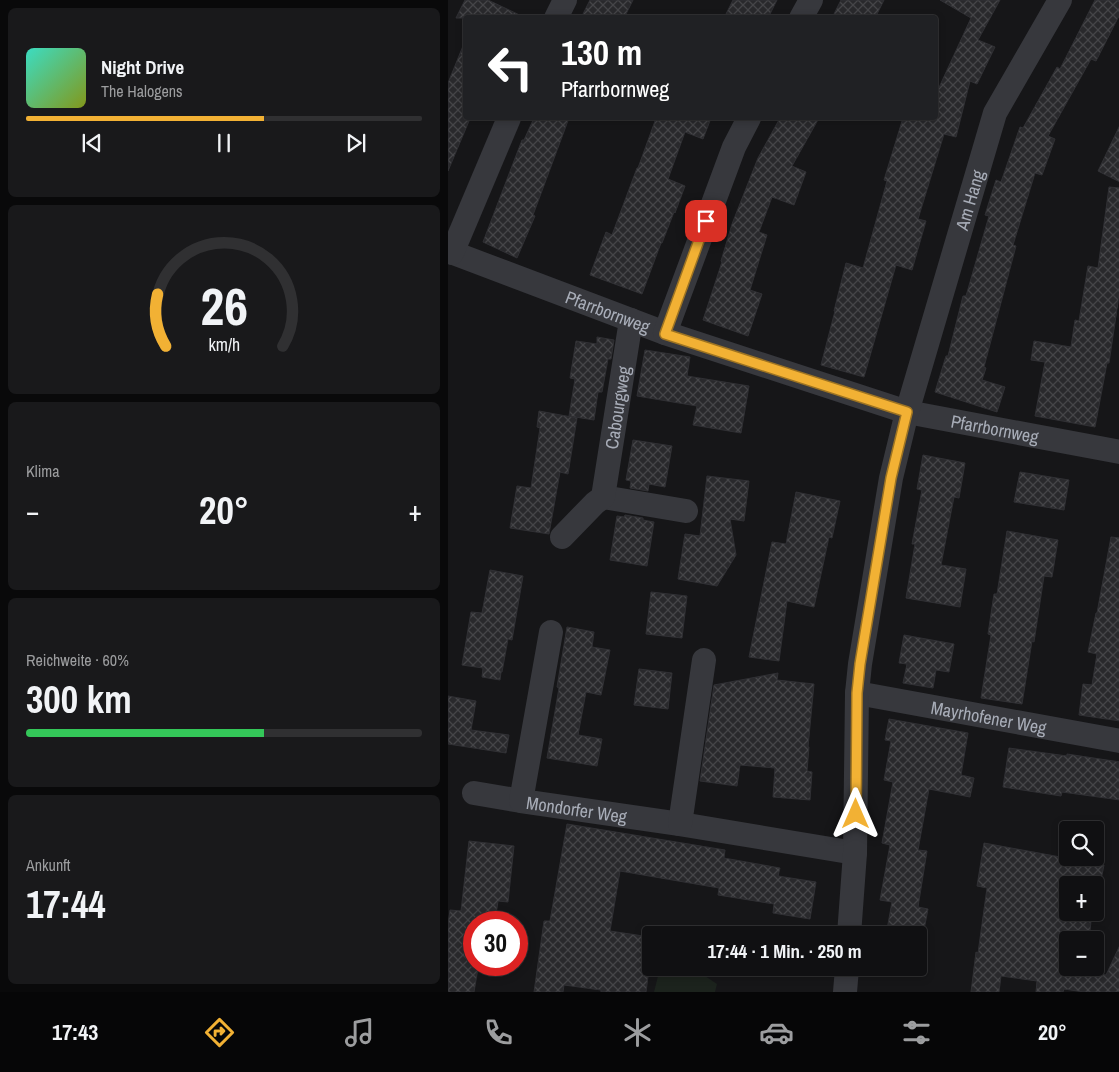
<!DOCTYPE html>
<html lang="de">
<head>
<meta charset="utf-8">
<style>
  :root { --surface:#101012; --page:#19191b; --text:#f1f3f6; --muted:#9c9d9f; --line:#303032; --accent:#f2b134 }
  body { margin:0; font-family:"Archivo Narrow",sans-serif; background:var(--page); color:var(--text); height:100vh; display:flex; flex-direction:column; font-size:19px; white-space:nowrap }
  * { box-sizing:border-box; margin:0 }
  p { font-size:16px; color:var(--muted) }
  .icon { flex:none; width:28px; height:28px; fill:none; stroke:currentColor; stroke-width:2; stroke-linecap:round; stroke-linejoin:round }
  .map { position:relative; flex:1; overflow:hidden }
  .sheet { display:flex; flex-direction:column; gap:8px; padding:8px; background:#09090a; width:448px }
  .sheet>* { flex:none }
  .banner { position:absolute; left:15px; top:15px; width:475px; height:105px; border-radius:5px; box-shadow:0 2px 8px #0003,0 0 0 1px var(--line); background:#202124; color:#fff; overflow:hidden }
  .tools { position:absolute; left:611px; top:821px; display:grid; gap:10px }
  .tools a { display:grid; place-items:center; width:45px; height:45px; border-radius:5px; background:var(--surface); box-shadow:0 2px 8px #0003,0 0 0 1px var(--line); font-size:25px }
  .speed { position:absolute; left:15px; top:911px; display:flex; gap:10px; font-size:25px; font-weight:700; text-align:center }
  .speed>* { display:grid; place-content:center; width:65px; height:65px; border-radius:50%; background:var(--surface); box-shadow:0 2px 8px #0003,0 0 0 1px var(--line); line-height:1 }
  .speed .limit { border:8px solid #d22; background:#fff; color:#111 }
  .pin { position:absolute; display:grid; place-items:center; width:42px; height:42px; color:#fff; margin:-21px; border-radius:10px; box-shadow:0 2px 8px #0006 }
  .me { position:absolute; width:55px; margin:-28px; rotate:0deg; stroke-linejoin:round; filter:drop-shadow(0 0 4px #0008) }
  .turn { display:flex; align-items:center; gap:18px; height:105px; padding:0 15px; font-size:22px }
  .turn .icon { width:65px; height:65px; stroke-width:2.5 }
  .turn b { display:block; font-size:35px; line-height:42px }
  .big { font-size:38px; font-weight:800; line-height:1.1 }
  .sheet .tile { flex:1; display:flex; flex-direction:column; justify-content:center; gap:8px; min-width:0; padding:0 18px; border-radius:8px; background:var(--page) }
  .sheet .dial { align-items:center; gap:0 }
  .dial svg { height:130px; overflow:visible; fill:none; stroke:var(--line); stroke-width:7; stroke-linecap:round; text-anchor:middle }
  .dial text { fill:var(--text); stroke:none }
  .song { display:flex; align-items:center; gap:15px }
  .cover { width:60px; height:60px; border-radius:8px; background:linear-gradient(135deg,hsl(170 70% 55%),hsl(70 70% 35%)) }
  .played { height:5px; border-radius:2px; background:linear-gradient(90deg,var(--accent) 60%,var(--line) 60%) }
  .keys { display:flex; justify-content:space-around; direction:ltr }
  .heat { display:flex; justify-content:space-between; align-items:center; font-size:28px; direction:ltr }
  .charge { height:8px; border-radius:4px; background:linear-gradient(90deg,#34c759 60%,var(--line) 0) }
  .trip { position:absolute; left:194px; top:926px; width:285px; height:50px; border-radius:5px; background:var(--surface); box-shadow:0 2px 8px #0003,0 0 0 1px var(--line); font-weight:800; line-height:50px; text-align:center }
  .tabs { display:flex; height:80px; justify-content:space-around; align-items:center; background:#060607; color:var(--muted) }
  .tabs .icon { width:35px; height:35px }
  .tabs .selected { color:var(--accent) }
  .tabs b { font-size:22px; color:var(--text) }
  main { display:flex; flex:1; min-height:0 }
  .map>svg:first-child { display:block }
  .grass { fill:#1c231d }
  .building { fill:url(#building-cross-hatch); stroke:#303034 }
  .lines { fill:none; stroke-linecap:round; stroke-linejoin:round }
  .street { stroke:#37383d; stroke-width:24 }
  .route-casing { stroke:#9d7322; stroke-width:12 }
  .route { stroke:#f2b134; stroke-width:9 }
  .labels { text-anchor:middle; dominant-baseline:central; stroke-width:5; stroke-linejoin:round; paint-order:stroke }
  .street-label { font-size:18px; fill:#a8adb8; stroke:#111113 }
</style>
</head>
<body>
<main>
<section class="sheet">
<div class="tile">
<div class="song"><i class="cover"></i><div><b>Night Drive</b><p>The Halogens</p></div></div>
<div class="played"></div>
<div class="keys"><svg class="icon" aria-label="previous" viewBox="0 0 24 24"><path d="M18 5L8 12l10 7zM5 5v14"/></svg><svg class="icon" aria-label="pause" viewBox="0 0 24 24"><path d="M8 5v14M16 5v14"/></svg><svg class="icon" aria-label="next" viewBox="0 0 24 24"><path d="M6 5l10 7-10 7zM19 5v14"/></svg></div>
</div>
<div class="tile dial"><svg viewBox="0 0 100 80">
<path d="M14 69A42 42 0 1 1 86 69"/>
<path d="M14 69A42 42 0 0 1 9 37" stroke="#f2b134"/>
<text x="50" y="56" font-size="32" font-weight="700">26</text>
<text x="50" y="72" font-size="11">km/h</text>
</svg></div>
<div class="tile"><p>Klima</p>
<div class="heat"><a>−</a><b class="big">20°</b><a>+</a></div>
</div>
<div class="tile"><p>Reichweite · 60%</p><b class="big">300 km</b><div class="charge"></div></div>
<div class="tile"><p>Ankunft</p><b class="big">17:44</b></div>
</section>
<div class="map">
<svg width="672" height="992" viewBox="0 0 672 992">
  <defs>
    <pattern id="building-cross-hatch" width="8" height="8" patternUnits="userSpaceOnUse" patternTransform="scale(1.25)"><rect width="8" height="8" fill="#29292c"/><path d="M0 0l8 8M0 8l8-8" fill="none" stroke="#454548"/></pattern>
  </defs>
  <rect width="100%" height="100%" fill="#161618"/>
  <polygon class="grass" points="212,968 245,968 269,984 267,992 206,992"/>
  <g class="building">
    <polygon points="17,0 40,0 78,18 8,18"/>
    <polygon points="142,0 185,0 176,18 133,18"/>
    <polygon points="285,0 329,0 320,18 276,18"/>
    <polygon points="393,0 436,0 427,18 384,18"/>
    <polygon points="492,0 552,0 530,40 547,47 529,84 522,81 508,137 496,134 470,219 478,221 464,270 448,265 416,377 373,365 387,311 386,311 398,263 415,268 439,181 436,180 455,118 488,118 488,94 523,18"/>
    <polygon points="647,0 672,0 672,14 648,61 643,59 600,136 607,139 594,175 587,173 565,245 568,246 536,367 538,368 534,380 557,387 549,412 487,392 498,356 500,356 515,296 518,296 541,216 537,215 548,180 553,182 572,127 575,128 609,67 612,69"/>
    <polygon points="17,41 18,119 21,121 0,171 0,83"/>
    <polygon points="86,118 121,118 85,215 87,216 69,258 35,242 74,140 76,140"/>
    <polygon points="202,118 263,118 255,139 237,132 220,179 237,186 227,213 226,212 214,243 213,243 194,294 142,275 158,232 164,235 189,168 190,168 207,121 202,119"/>
    <polygon points="332,118 371,118 344,166 358,172 346,205 324,197 311,232 319,235 302,290 314,294 300,336 255,320 274,262 273,261 284,224 310,158"/>
    <polygon points="672,125 672,182 650,171"/>
    <polygon points="661,187 672,188 672,289 661,363 659,363 647,427 587,416 597,362 583,360 586,341 623,347 627,320 631,321 640,266 650,268"/>
    <polygon points="149,337 166,340 163,359 160,359 154,392 150,392 146,420 121,416 127,379 122,378 128,341 149,344"/>
    <polygon points="197,350 242,357 239,376 301,386 293,433 245,425 249,406 189,396"/>
    <polygon points="91,411 129,418 120,474 112,472 101,534 62,528 69,486 83,488 92,428 89,427"/>
    <polygon points="185,440 224,446 217,487 201,484 200,491 182,488 183,481 178,480"/>
    <polygon points="475,455 517,463 511,498 506,497 493,565 518,569 512,607 458,598 467,544 464,544 474,490 469,489"/>
    <polygon points="572,472 621,480 616,510 566,502"/>
    <polygon points="259,476 301,481 296,521 282,519 288,555 269,586 230,579 237,534 252,536"/>
    <polygon points="348,492 392,501 384,538 381,537 366,607 339,601 331,661 301,657 324,542 338,544"/>
    <polygon points="177,515 195,518 195,520 206,522 199,566 162,560 169,516 176,517"/>
    <polygon points="559,531 610,540 604,577 596,576 586,642 584,641 574,704 533,698 543,635 540,634 546,594 549,594"/>
    <polygon points="663,537 672,538 672,721 631,715 635,684 644,685 649,654 640,652 648,613 649,613"/>
    <polygon points="42,570 75,576 64,640 60,639 54,672 53,672 52,680 34,677 35,668 14,665 23,612 34,613"/>
    <polygon points="203,592 239,596 234,638 198,634"/>
    <polygon points="119,627 146,632 144,647 162,650 153,695 138,692 130,735 154,739 149,766 99,758 111,688 109,687"/>
    <polygon points="456,635 506,644 501,672 488,670 485,688 455,683 459,664 451,663"/>
    <polygon points="191,669 224,673 220,709 186,705"/>
    <polygon points="330,673 329,680 366,684 360,747 361,747 359,771 364,772 362,800 325,797 327,768 292,765 289,786 252,781 266,685"/>
    <polygon points="0,696 28,701 23,730 61,735 58,753 0,744"/>
    <polygon points="441,719 520,733 513,775 526,778 522,797 481,789 470,850 479,851 470,907 480,909 475,935 438,935 444,902 432,900 442,845 434,843 445,782 436,780 443,741 437,740"/>
    <polygon points="561,748 619,756 619,754 672,762 672,800 614,792 613,796 555,787"/>
    <polygon points="119,824 277,850 276,858 332,868 330,876 368,882 362,919 325,913 326,904 270,895 271,888 172,871 162,931 202,937 202,961 198,992 153,992 153,990 116,985 115,992 86,992 96,921 102,921"/>
    <polygon points="21,841 66,846 60,902 50,901 47,922 26,922 26,967 30,968 26,992 0,992 0,924 2,910 13,911"/>
    <polygon points="536,843 656,865 650,895 648,895 648,885 620,885 620,912 644,912 641,940 620,940 620,970 658,975 672,945 672,992 636,992 616,989 615,992 588,992 589,981 553,976 551,992 523,992 528,952 530,953 539,888 529,886"/>
  </g>
  <g class="lines">
    <g class="street">
      <polyline points="108,18 117,0"/>
      <polyline points="353,18 363,0"/>
      <path id="s1" d="M0,251l217,82 242,79 213,40"/>
      <polyline points="4,253 61,118"/>
      <polyline points="217,333 286,147 301,118"/>
      <polyline points="155,497 238,511"/>
      <path id="s2" d="M114,537l33,-34 8,-6 28,-177"/>
      <path id="s3" d="M409,693l263,48"/>
      <path id="s4" d="M26,793l47,8 159,23 175,29"/>
      <polyline points="73,801 103,632"/>
      <polyline points="232,824 256,660"/>
      <path id="s5" d="M401,935l6,-82 2,-160 3,-29 31,-186 16,-66 88,-299 65,-113"/>
      <polyline points="397,992 399,968"/>
    </g>
  </g>
  <g class="lines">
    <g class="route-casing">
      <polyline id="route" points="258,221 217,334 459,412 443,478 412,664 409,693 408,814"/>
    </g>
    <use href="#route" class="route"/>
  </g>
  <g class="labels">
    <g class="street-label">
      <text stroke="none"><textPath href="#s5" startOffset="749">Am Hang</textPath></text>
      <text stroke="none"><textPath href="#s1" startOffset="171">Pfarrbornweg</textPath></text>
      <text stroke="none"><textPath href="#s2" startOffset="148">Cabourgweg</textPath></text>
      <text stroke="none"><textPath href="#s1" startOffset="576">Pfarrbornweg</textPath></text>
      <text stroke="none"><textPath href="#s3" startOffset="134">Mayrhofener Weg</textPath></text>
      <text stroke="none"><textPath href="#s4" startOffset="104">Mondorfer Weg</textPath></text>
    </g>
  </g>
</svg>
<div class="tools">
<a><svg class="icon" aria-label="search" viewBox="0 0 24 24"><circle cx="10" cy="10" r="6"/><path d="M15 15l6 6"/></svg></a>
<a>+</a>
<a>−</a>
</div>
<div class="speed"><div class="limit">30</div></div>
<div class="pin" style="left:258px;top:221px;background:#d93025"><svg class="icon" aria-label="arrive" viewBox="0 0 24 24"><path d="M6 21V4h12l-3 4 3 4H6"/></svg></div>
<svg class="me" style="left:408px;top:814px" viewBox="-20 -20 40 40"><path d="M0-17L14 15 0 8-14 15z" fill="#f2b134" stroke="#fff" stroke-width="4"/></svg>
<div class="trip">17:44 · 1 Min. · 250 m</div>
<div class="banner">
<div class="turn"><svg class="icon" aria-label="left" viewBox="0 0 24 24"><path d="M17 20v-9H6M10 6l-5 5 5 5"/></svg><div><b>130 m</b>Pfarrbornweg</div></div>
</div>
</div>
</main>
<nav class="tabs">
<b>17:43</b>
<svg class="icon selected" aria-label="directions" viewBox="0 0 24 24"><path d="M12 3l9 9-9 9-9-9zM9 14v-3h6M13 9l2 2-2 2"/></svg>
<svg class="icon" aria-label="music" viewBox="0 0 24 24"><path d="M9 18V5l10-2v13"/><circle cx="6" cy="18" r="3"/><circle cx="16" cy="16" r="3"/></svg>
<svg class="icon" aria-label="phone" viewBox="0 0 24 24"><path d="M5 4h4l2 5-3 2q2 4 5 5l2-3 5 2v4C11 20 4 13 5 4z"/></svg>
<svg class="icon" aria-label="climate" viewBox="0 0 24 24"><path d="M12 3v18M4 7l16 10M4 17L20 7"/></svg>
<svg class="icon" aria-label="car" viewBox="0 0 24 24"><path d="M5 17H2v-5l4-1 3-4h7l3 4 3 1v5h-3M9 17h6M6 11h13"/><circle cx="7" cy="17" r="2"/><circle cx="17" cy="17" r="2"/></svg>
<svg class="icon" aria-label="filters" viewBox="0 0 24 24"><path d="M4 7h16M4 17h16"/><circle cx="9" cy="7" r="2"/><circle cx="15" cy="17" r="2"/></svg>
<b>20°</b>
</nav>
</body>
</html>
